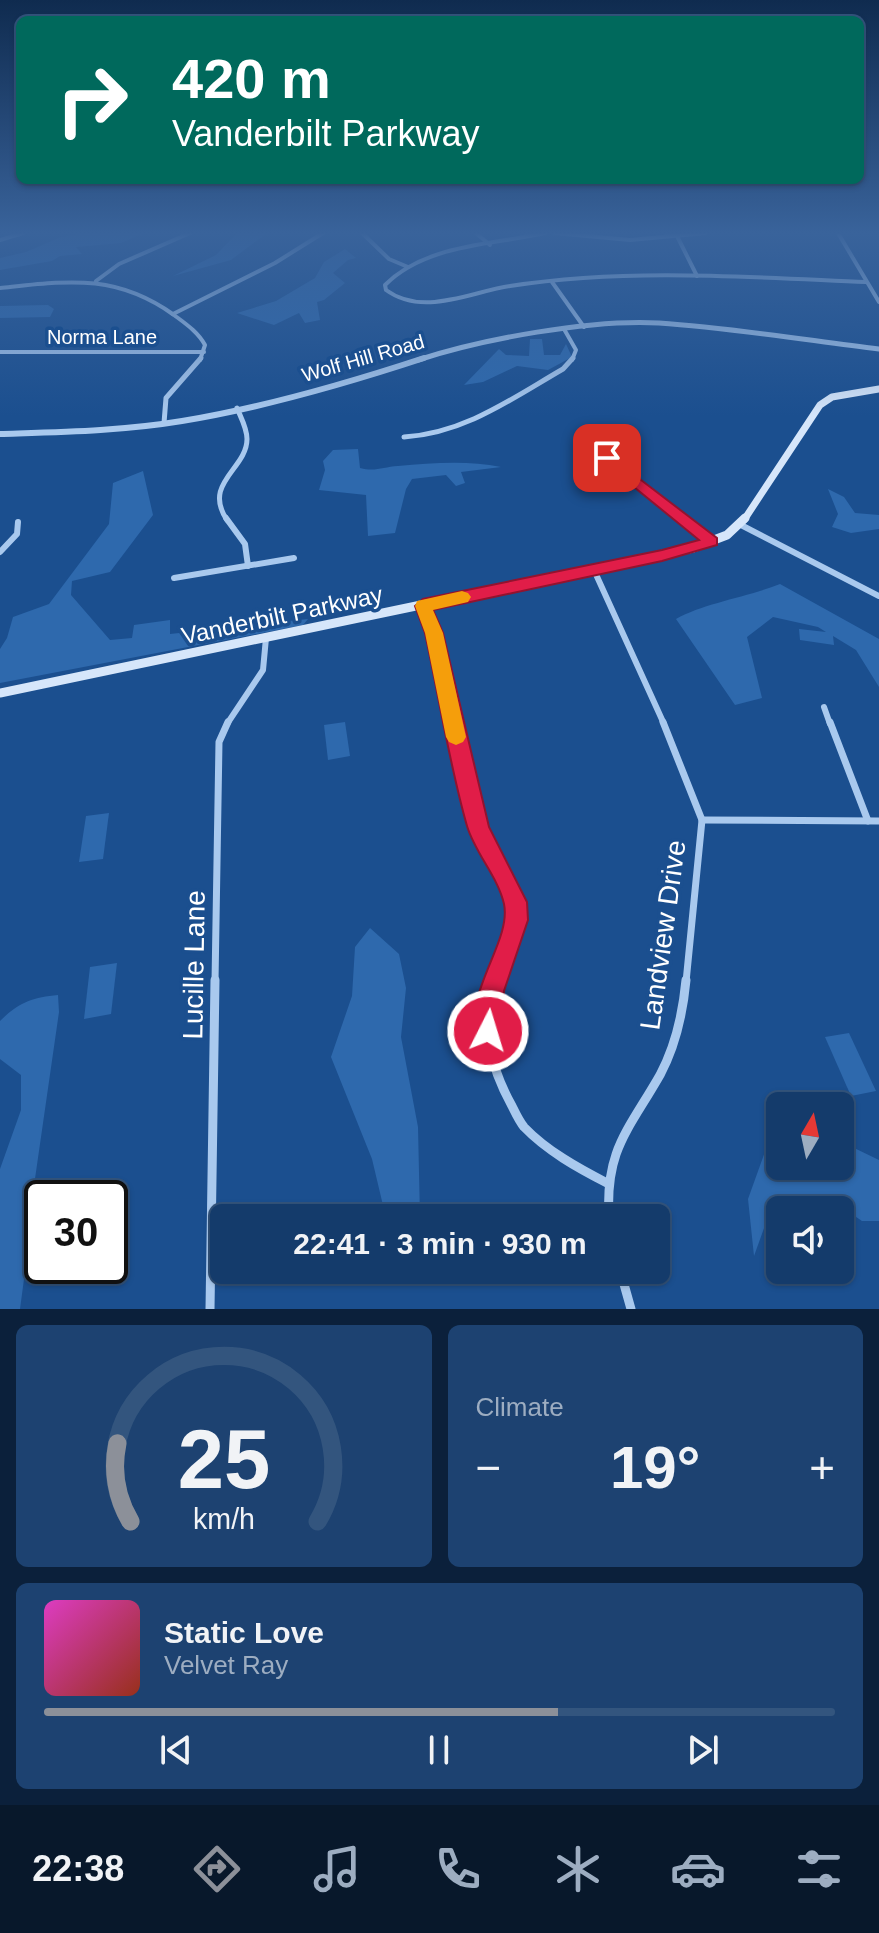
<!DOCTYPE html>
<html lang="en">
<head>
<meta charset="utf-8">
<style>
  :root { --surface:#143b6b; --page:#1d4271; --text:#f1f3f6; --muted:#9dadc1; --line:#33557e; --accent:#8c9099 }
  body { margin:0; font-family:Helvetica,sans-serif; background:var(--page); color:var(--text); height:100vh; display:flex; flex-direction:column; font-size:30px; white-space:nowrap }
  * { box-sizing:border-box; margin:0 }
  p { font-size:26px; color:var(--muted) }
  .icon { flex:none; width:44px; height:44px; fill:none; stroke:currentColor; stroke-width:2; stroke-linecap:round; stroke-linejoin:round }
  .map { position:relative; height:1309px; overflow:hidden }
  .sheet { display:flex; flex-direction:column; gap:16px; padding:16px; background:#0b203b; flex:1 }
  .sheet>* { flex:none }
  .banner { position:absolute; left:16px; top:16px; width:848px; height:168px; border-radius:12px; box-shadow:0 2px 6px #0004,0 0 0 2px var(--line); background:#00695c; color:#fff; overflow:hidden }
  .needle { width:52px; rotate:9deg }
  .tools { position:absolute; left:766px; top:1092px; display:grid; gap:16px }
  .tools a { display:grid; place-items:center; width:88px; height:88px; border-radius:12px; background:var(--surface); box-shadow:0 2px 6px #0004,0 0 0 2px var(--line); font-size:40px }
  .speed { position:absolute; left:24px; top:1180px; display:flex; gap:16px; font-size:40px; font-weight:700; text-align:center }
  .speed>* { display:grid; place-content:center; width:104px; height:104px; border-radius:50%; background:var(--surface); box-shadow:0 2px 6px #0004,0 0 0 2px var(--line); line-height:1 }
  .speed .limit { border:4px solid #111; border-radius:12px; background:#fff; color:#111 }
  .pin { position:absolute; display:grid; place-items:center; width:68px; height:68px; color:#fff; margin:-34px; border-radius:16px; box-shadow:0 4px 12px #0006 }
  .me { position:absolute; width:88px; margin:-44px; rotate:5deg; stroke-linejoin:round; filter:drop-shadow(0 0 6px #0008) }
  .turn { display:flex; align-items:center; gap:28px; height:168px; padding:0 24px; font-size:36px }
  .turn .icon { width:104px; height:104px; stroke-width:2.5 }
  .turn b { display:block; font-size:56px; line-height:68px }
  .big { font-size:60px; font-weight:700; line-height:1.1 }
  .sheet .widget { flex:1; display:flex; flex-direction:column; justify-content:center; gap:12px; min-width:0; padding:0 28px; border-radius:12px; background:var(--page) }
  .sheet .dial { align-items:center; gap:0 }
  .dial svg { height:208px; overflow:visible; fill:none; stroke:var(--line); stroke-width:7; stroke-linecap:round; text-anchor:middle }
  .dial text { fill:var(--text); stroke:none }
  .song { display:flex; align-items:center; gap:24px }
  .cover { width:96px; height:96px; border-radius:12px; background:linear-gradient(135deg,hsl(310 70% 55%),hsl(10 70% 35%)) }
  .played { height:8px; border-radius:4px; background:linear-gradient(90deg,var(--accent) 65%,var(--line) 65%) }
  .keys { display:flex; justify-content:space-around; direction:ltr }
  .heat { display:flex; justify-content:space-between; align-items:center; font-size:44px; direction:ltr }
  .sheet .tiles { flex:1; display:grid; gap:16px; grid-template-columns:1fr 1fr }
  .widget:last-child { grid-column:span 2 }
  .trip { position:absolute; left:210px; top:1204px; width:460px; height:80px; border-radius:12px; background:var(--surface); box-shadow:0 2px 6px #0004,0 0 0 2px var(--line); font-weight:700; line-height:80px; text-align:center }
  .menu { display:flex; height:128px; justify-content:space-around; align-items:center; background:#08182b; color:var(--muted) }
  .menu .icon { width:56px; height:56px }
  .menu .current { color:var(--accent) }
  .menu b { font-size:36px; color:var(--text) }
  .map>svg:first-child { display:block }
  .green { fill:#2e69ad }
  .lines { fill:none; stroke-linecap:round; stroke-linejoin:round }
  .minor-far4 { stroke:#a9c9ee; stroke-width:4 }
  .minor-far3 { stroke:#a9c9ee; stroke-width:5 }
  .minor-far2 { stroke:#a9c9ee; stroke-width:6 }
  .minor-far1 { stroke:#a9c9ee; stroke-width:7 }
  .minor { stroke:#a9c9ee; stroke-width:9 }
  .tertiary-far1 { stroke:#a9c9ee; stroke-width:5 }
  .tertiary { stroke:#a9c9ee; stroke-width:6 }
  .secondary-far1 { stroke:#d6e6fa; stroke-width:7 }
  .secondary { stroke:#d6e6fa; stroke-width:9 }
  .route { fill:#e11d48; stroke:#92132f; stroke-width:2 }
  .slow { fill:#f59e0b }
  .labels { text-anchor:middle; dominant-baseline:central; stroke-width:7; stroke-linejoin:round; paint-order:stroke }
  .far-street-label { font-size:20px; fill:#fff; stroke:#1b4f8f }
  .street-label { font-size:24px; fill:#fff; stroke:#1b4f8f }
  .near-street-label { font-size:28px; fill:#fff; stroke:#1b4f8f }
</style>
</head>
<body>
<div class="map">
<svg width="879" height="1309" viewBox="0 0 879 1309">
  <rect width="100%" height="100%" fill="#1b4f8f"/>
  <g class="green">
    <polygon points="86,233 144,233 121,243 76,247 82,254 60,256 52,261 0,270 0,258 26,252 61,237"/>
    <polygon points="237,233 267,233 231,260 173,276 216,255"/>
    <polygon points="345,249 356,258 348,260 333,273 345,283 324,300 317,302 320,320 305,323 299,313 274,325 237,313 276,301 315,278 324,262"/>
    <polygon points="48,305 54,309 50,317 0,318 0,306"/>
    <polygon points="530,339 542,339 544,355 560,355 566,344 572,357 548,370 517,366 483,382 464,385 499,349 506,355 529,356"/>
    <path d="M358,449l2,19c15,4 23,-1 38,-2 34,-3 69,-6 103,1l-40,5 4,11 -9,3 -10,-11 -34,4 -6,10 -11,44 -27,3 -2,-41 -47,-5 6,-20 -2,-9 10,-11z"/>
    <polygon points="143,471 153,515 110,572 72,581 71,595 110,640 132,638 134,625 170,620 170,634 308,619 303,625 0,683 0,649 7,638 13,617 49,604 109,524 113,483"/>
    <polygon points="828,489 844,497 855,513 879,515 879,529 851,533 832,527 838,514"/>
    <path d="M780,584l99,55v48l-23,-37 -23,-14 1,9 -34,-5 -1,-11 27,3 -8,-5 -45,-10 -26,20 15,61 -27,7 -59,-86c28,-16 72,-22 104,-35z"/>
    <polygon points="345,722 350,756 328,760 324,725"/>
    <polygon points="109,813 103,859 79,862 86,816"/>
    <polygon points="370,928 399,954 406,988 401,1037 418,1127 420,1218 386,1218 372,1159 331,1057 352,996 355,947"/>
    <polygon points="117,963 111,1014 84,1019 90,967"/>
    <path d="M58,995l1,17 -36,250 1,17 -4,30h-20v-140l21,-59v-35l-21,-16v-38c18,-18 33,-24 58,-26z"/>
    <polygon points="849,1033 876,1091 851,1096 825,1037"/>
    <polygon points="780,1110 780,1166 840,1166 840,1136 850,1146 879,1160 879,1221 862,1221 843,1208 776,1195 754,1256 748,1199"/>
  </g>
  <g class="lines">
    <g class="minor-far4">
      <polyline points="362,233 389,259 408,267"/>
      <polyline points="476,233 490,245"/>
      <path d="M545,233c-53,12 -119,11 -160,52l1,5c37,27 84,2 124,-4 118,-18 238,-9 356,-4"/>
      <polyline points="555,233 630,240 706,233"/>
      <polyline points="838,233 879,302"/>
      <polyline points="678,238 697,276"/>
      <polyline points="0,240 23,233"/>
      <polyline points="96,281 119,264 190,233"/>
      <polyline points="552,282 584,327"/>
      <path d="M0,288c68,-7 115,-15 174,27 12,9 24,17 31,30l-5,15"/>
      <polyline points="173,314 275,263 323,233"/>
      <polyline points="564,329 576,350 572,360"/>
      <polyline points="0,352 204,352"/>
    </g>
    <g class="minor-far3">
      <polyline points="164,423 166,398 201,358"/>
      <path d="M404,437c61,-4 107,-38 159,-68l10,-11"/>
      <polyline points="606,452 608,461 684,520"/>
      <path d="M227,520c-25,-37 20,-51 20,-81 0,-11 -6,-21 -10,-31"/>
    </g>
    <g class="minor-far2">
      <polyline points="226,518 245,544 248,566"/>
      <polyline points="682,518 712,542"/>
      <polyline points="741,525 879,596"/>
      <polyline points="0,552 17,534 18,522"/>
      <polyline points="594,570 664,724"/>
      <polyline points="174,578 294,558"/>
      <polyline points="423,606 434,633 454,724"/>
      <polyline points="824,707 830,724"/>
      <polyline points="227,724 263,670 266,638"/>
    </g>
    <g class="minor-far1">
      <polyline points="454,722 478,828 515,902 516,920 494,982"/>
      <polyline points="663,722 702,820 686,982"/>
      <polyline points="830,722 868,821"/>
      <polyline points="702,820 879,821"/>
      <polyline points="215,982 219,742 228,722"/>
    </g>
    <g class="minor">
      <path d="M495,980c-16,44 -5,86 17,126 3,6 7,15 12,21 23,24 54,41 83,56"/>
      <path d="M609,1218c-4,-68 19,-87 51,-143 15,-28 23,-63 26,-95"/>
      <polyline points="620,1270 631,1309"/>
      <polyline points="210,1309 215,980"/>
    </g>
    <path class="tertiary-far1" d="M418,360c64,-21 173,-41 241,-37 74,5 147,17 220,26"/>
    <path class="tertiary" d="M0,434c61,-2 122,-3 182,-13 79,-13 166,-38 242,-63"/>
    <polyline class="secondary-far1" points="744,520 820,405 832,397 879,389"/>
    <polyline class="secondary" points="0,693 693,548 727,535 745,518"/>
  </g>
  <linearGradient id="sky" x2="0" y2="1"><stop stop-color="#0f2b4f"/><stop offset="0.56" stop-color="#39639b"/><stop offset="1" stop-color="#39639b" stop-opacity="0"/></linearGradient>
  <rect width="879" height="416" fill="url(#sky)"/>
  <path class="route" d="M607,454l110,84v7l-55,16 -229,49 10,23 46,194 38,75 1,18 -24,71 -3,40 -4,9 -9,4 -9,-4c-19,-45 33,-97 25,-136 -6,-27 -29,-51 -37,-78 -18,-63 -28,-129 -42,-193l-10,-27 8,-7 239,-49 37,-10 -97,-79 -2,-3z"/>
  <polygon class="slow" points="462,591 468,593 471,597 468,602 433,610 443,633 466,737 463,742 456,745 449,742 446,737 425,633 415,606 417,601"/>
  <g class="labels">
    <g class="far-street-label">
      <text x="102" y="337">Norma Lane</text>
      <text transform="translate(363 358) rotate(-16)">Wolf Hill Road</text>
    </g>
    <g class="street-label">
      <text transform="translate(282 615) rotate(-12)">Vanderbilt Parkway</text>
    </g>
    <g class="near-street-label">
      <text transform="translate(663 935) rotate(-82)">Landview Drive</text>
      <text transform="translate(194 965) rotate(-89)">Lucille Lane</text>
    </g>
  </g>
</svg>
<div class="tools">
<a><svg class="needle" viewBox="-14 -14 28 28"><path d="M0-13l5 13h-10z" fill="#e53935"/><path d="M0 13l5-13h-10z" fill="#9dadc1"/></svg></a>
<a><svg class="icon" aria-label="sound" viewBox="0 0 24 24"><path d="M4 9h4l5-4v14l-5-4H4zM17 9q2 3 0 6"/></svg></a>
</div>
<div class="speed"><div class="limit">30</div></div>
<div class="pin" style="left:607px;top:458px;background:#d93025"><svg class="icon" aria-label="arrive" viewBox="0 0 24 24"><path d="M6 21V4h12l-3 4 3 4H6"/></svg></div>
<svg class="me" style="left:488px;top:1031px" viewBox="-20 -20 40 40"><circle r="17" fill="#e11d48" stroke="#fff" stroke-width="3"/><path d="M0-11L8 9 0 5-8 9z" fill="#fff"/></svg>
<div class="trip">22:41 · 3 min · 930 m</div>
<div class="banner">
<div class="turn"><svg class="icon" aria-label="right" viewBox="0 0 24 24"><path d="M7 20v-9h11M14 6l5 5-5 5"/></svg><div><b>420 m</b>Vanderbilt Parkway</div></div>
</div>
</div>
<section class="sheet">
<div class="tiles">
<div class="widget dial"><svg viewBox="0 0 100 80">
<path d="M14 69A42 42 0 1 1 86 69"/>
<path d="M14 69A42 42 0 0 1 9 39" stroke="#8c9099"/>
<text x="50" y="56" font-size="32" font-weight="700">25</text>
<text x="50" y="72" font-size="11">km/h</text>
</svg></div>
<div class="widget"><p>Climate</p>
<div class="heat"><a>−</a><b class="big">19°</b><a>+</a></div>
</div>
<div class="widget">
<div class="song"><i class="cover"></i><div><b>Static Love</b><p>Velvet Ray</p></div></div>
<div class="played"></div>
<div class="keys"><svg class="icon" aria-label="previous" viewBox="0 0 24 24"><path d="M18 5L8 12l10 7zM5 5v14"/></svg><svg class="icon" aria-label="pause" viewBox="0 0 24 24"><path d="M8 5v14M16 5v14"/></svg><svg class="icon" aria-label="next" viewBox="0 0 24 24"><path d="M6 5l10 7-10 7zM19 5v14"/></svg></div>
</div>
</div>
</section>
<nav class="menu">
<b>22:38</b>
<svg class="icon current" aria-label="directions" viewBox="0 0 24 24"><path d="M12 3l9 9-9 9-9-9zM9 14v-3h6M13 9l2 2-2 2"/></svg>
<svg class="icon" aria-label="music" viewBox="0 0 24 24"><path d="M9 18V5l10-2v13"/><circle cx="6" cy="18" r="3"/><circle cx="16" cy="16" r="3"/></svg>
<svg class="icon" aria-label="phone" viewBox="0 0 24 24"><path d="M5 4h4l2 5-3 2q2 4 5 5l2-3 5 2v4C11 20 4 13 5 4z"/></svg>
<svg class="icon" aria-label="climate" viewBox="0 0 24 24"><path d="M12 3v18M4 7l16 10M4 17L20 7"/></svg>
<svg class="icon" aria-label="car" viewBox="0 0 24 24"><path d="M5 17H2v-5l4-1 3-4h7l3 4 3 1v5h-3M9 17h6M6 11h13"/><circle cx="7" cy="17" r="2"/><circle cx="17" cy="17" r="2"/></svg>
<svg class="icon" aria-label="filters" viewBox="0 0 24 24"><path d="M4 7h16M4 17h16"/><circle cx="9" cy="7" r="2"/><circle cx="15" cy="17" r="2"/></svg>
</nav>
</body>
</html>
